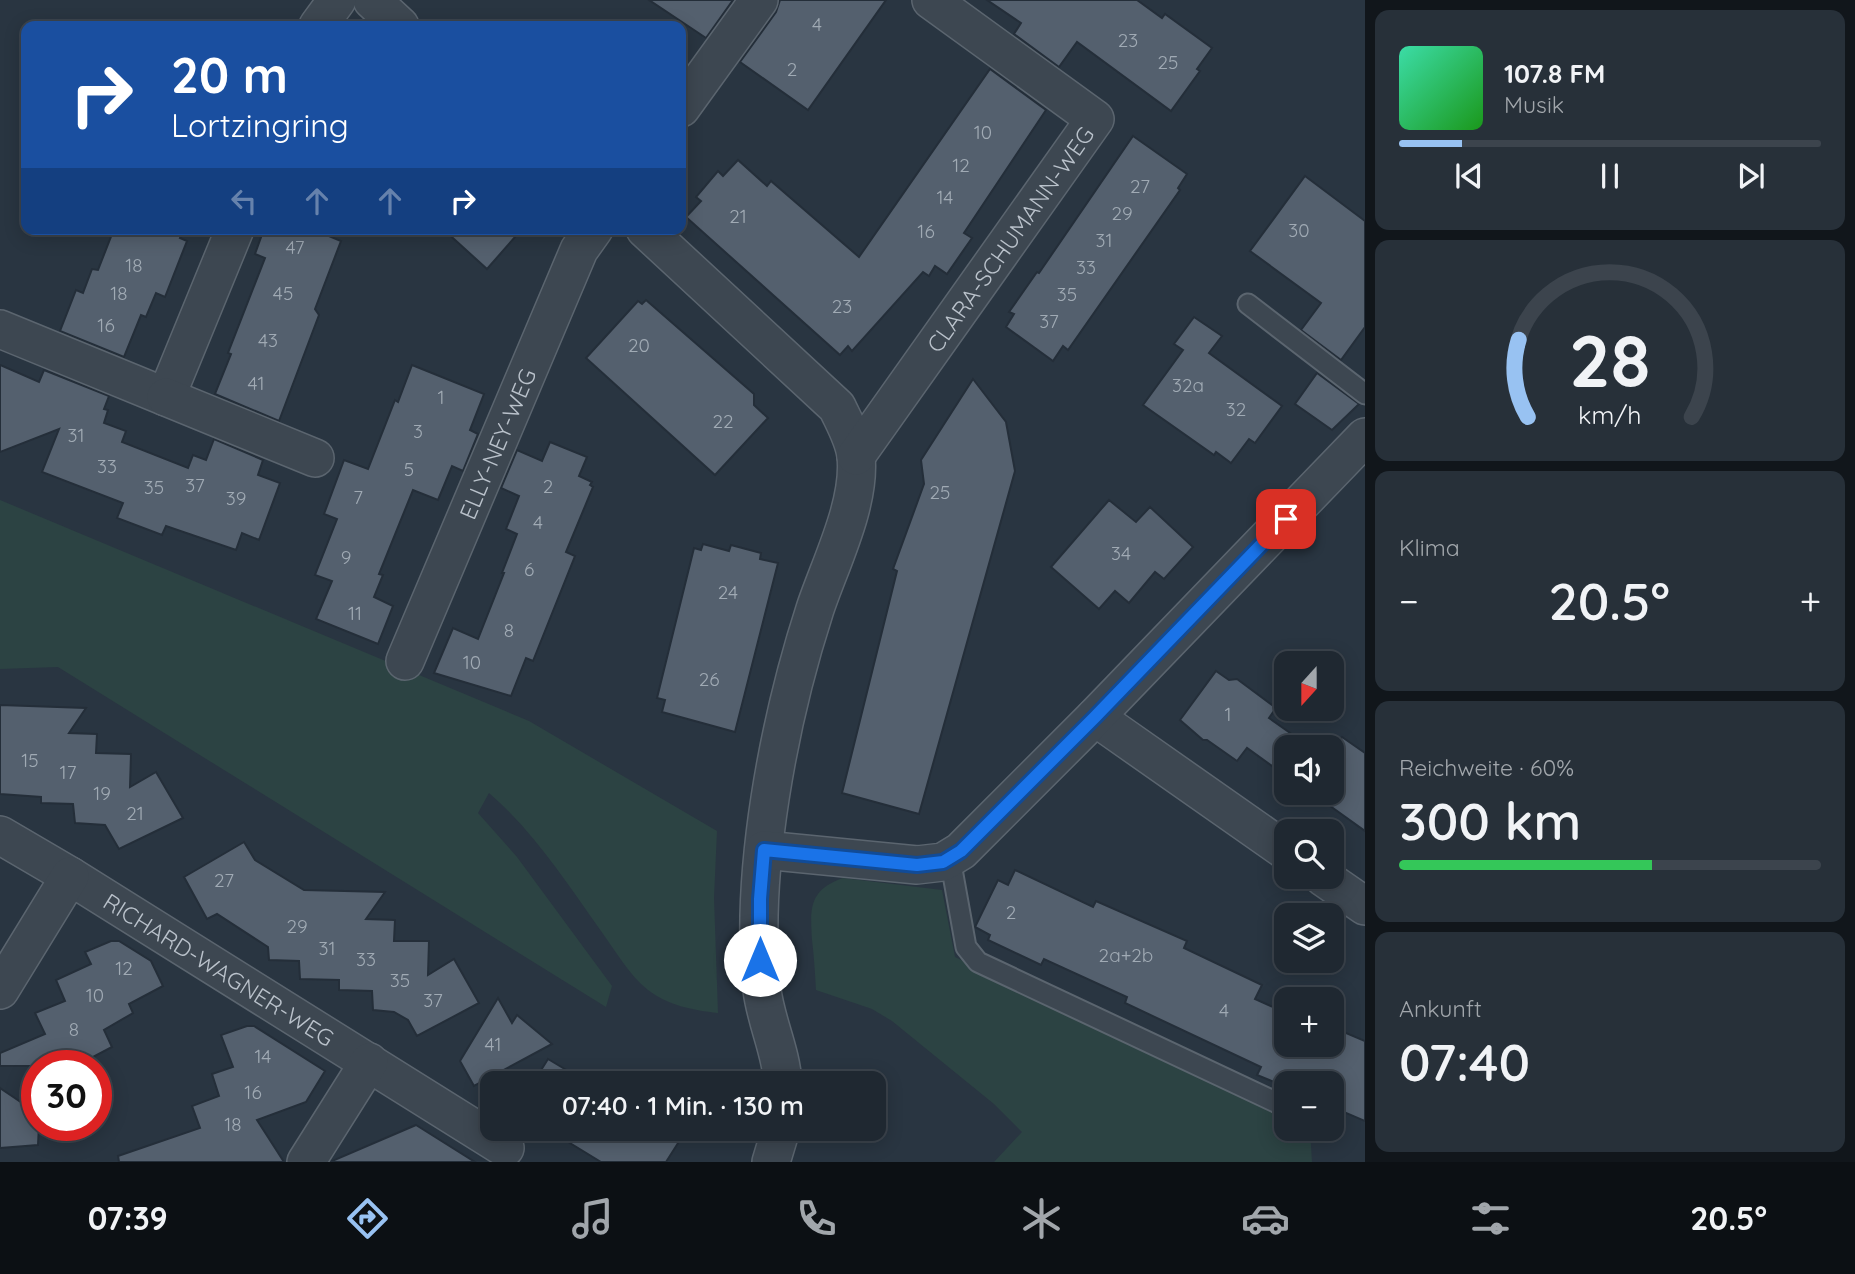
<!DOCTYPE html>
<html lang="de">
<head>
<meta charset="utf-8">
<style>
  :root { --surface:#1f2831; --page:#273039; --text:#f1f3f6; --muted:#a1a6ab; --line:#3c444d; --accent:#98c2f2 }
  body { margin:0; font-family:Quicksand,sans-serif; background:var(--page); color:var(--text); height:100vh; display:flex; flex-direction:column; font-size:26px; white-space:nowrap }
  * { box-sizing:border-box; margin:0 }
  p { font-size:23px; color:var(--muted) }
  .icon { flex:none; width:38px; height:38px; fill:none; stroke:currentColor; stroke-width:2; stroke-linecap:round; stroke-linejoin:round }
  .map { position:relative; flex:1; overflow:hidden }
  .drawer { display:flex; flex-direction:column; gap:10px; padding:10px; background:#11161b; width:490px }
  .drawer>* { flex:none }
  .hud { position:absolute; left:21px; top:21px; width:665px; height:214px; border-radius:14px; box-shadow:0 4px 18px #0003,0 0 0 2px var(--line); background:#1a4fa0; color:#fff; overflow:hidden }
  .needle { width:46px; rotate:201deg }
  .tools { position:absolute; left:1274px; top:651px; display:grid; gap:14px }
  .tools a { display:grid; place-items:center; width:70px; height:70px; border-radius:14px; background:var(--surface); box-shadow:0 4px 18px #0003,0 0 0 2px var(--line); font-size:35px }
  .speed { position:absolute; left:21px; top:1050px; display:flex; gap:14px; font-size:35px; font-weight:700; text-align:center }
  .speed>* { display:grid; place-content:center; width:91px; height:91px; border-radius:50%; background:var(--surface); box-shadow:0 4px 18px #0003,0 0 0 2px var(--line); line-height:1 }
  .speed .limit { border:10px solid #d22; background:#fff; color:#111 }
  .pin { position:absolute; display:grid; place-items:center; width:60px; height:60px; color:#fff; margin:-30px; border-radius:14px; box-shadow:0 4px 10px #0006 }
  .me { position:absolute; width:77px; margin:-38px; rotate:0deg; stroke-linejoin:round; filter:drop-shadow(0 0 5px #0008) }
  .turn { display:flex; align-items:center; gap:24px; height:147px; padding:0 35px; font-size:32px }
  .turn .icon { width:91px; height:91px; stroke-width:2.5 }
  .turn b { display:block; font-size:49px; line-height:60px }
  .lanes { display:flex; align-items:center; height:66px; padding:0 35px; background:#0003; justify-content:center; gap:35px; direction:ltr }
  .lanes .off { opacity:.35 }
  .big { font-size:52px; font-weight:600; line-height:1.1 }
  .drawer .tile { flex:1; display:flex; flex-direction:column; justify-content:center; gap:10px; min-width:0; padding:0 24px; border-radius:14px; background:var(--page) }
  .drawer .dial { align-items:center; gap:0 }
  .dial svg { height:182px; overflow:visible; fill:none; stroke:var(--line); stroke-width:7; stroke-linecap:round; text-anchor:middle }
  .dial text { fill:var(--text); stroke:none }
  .song { display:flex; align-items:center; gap:21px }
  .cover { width:84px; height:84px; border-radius:10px; background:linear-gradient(135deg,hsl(160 70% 55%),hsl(120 70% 35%)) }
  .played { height:7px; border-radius:4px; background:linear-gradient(90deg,var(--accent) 15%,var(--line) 15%) }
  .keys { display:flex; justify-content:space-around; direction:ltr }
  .heat { display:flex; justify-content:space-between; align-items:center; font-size:38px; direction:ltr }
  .charge { height:10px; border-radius:5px; background:linear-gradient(90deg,#34c759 60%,var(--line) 0) }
  .trip { position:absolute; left:480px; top:1071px; width:406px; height:70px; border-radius:14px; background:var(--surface); box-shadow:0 4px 18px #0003,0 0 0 2px var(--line); font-weight:600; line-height:70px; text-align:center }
  .tab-bar { display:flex; height:112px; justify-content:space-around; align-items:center; background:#0c1014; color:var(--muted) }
  .tab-bar .icon { width:49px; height:49px }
  .tab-bar .active { color:var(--accent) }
  .tab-bar b { font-size:32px; color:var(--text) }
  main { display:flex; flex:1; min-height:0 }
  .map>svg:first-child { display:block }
  .green { fill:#2c4343 }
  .building { fill:#54606e; stroke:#242e39; stroke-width:2 }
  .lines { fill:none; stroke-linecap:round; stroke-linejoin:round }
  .lane-casing { stroke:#5b656f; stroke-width:23 }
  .street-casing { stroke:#5b656f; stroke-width:40 }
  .lane { stroke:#3d4751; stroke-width:19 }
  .street { stroke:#3d4751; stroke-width:37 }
  .route-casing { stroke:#114b97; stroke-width:18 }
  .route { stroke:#1a73e8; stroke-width:12 }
  .labels { text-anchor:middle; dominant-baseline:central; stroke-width:7; stroke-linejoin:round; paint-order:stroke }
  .number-label { font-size:19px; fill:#a0aab4 }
  .street-label { font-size:23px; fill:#bac2cb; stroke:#212c37 }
</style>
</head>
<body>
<main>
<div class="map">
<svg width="1365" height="1162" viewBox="0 0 1365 1162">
  <rect width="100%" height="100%" fill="#293541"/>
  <g class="green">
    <path d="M0,500l529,221 188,110 -3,67 4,115c-25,-3 -49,-7 -70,-23 -19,-15 -33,-40 -47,-59 -35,-49 -66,-98 -112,-138l-11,20 39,44 95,129 -6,21 -548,-340 -58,2z"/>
    <path d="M843,878l99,12 13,67 331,159v13h24l2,33h-318l28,-30 -28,-28 -102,-83 -20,-12 -56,-19c-1,-17 -2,-34 -4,-50 -2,-32 -3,-50 31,-62z"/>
  </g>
  <g class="building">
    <polygon points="649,0 733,0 706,38"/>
    <polygon points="780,0 886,0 808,110 740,62 776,12"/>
    <polygon points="987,0 1137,0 1162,18 1165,14 1212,48 1197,69 1200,71 1171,111 1077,42 1059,67 1014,34 1021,23"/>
    <polygon points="990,69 1046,110 964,233 972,238 947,274 935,266 929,276 923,272 852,351 848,346 840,355 686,217 701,201 696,197 718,171 723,176 738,160 767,186 771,181 859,257"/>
    <polygon points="1133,136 1187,174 1178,188 1180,190 1068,350 1063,346 1053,361 1006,327 1014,314 1009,312 1037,272 1039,273"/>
    <polygon points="1305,176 1365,221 1365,327 1341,360 1301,330 1321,303 1250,251"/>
    <polygon points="114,229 184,229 180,238 187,241 165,297 156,293 146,317 141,315 124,357 60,331 76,290 83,293 92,269 98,270"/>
    <polygon points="264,229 312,229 341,241 315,309 319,315 279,421 215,394 231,354 228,353 265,258 255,254"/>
    <polygon points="443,229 522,229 487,269"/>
    <polygon points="646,300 754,394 754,405 768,418 715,475 586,358 638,301 642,304"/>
    <polygon points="1194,317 1222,336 1209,353 1282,406 1255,443 1249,439 1231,463 1216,452 1214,455 1143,405 1183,350 1174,344"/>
    <polygon points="0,365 39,382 44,370 109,396 104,409 108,410 104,423 126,431 122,442 188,468 193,455 206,460 214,439 263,460 258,475 280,483 259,540 242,533 236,550 166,526 162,535 117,518 123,503 42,472 59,429 0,452"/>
    <polygon points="412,365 484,394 470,430 478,434 463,471 452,466 438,500 413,490 379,574 383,575 374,597 393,606 378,644 316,619 332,581 315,575 337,519 324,514 344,460 368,469 395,400 398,402"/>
    <polygon points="1317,373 1359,404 1332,430 1295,404"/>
    <polygon points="973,379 1006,422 1015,471 919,814 842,793 897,571 893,569 924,484 921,460"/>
    <polygon points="550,442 587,457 579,476 592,482 590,485 593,487 566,552 575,556 533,661 526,658 511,696 434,673 453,628 478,639 504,573 502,573 517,534 506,529 519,496 501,488 517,450 542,461"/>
    <polygon points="1109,500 1136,522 1150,507 1193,547 1164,579 1155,572 1129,603 1115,591 1099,609 1051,567"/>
    <polygon points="703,544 729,551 731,545 761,553 760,559 778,563 735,732 662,712 665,700 657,698 694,548 701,550"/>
    <polygon points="1216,671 1229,680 1237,679 1276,708 1269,718 1310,747 1286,747 1286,776 1247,748 1237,761 1207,740 1203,740 1180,720"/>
    <polygon points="0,705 86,708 69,733 97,734 96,753 131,754 130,787 156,772 183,818 119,849 105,825 75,823 73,804 41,803 41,797 0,794"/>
    <polygon points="1342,737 1365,753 1365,831 1312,793 1332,793 1332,750"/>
    <polygon points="244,842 255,860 304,890 385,892 366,919 395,920 394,941 429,941 428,975 454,959 479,1003 417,1036 408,1020 394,1012 373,1010 372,991 339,990 339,980 300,979 299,961 269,960 268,947 217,914 207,919 184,877"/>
    <polygon points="1015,870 1093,907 1096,901 1187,941 1184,948 1262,985 1255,999 1286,1013 1286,1045 1332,1045 1332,1027 1365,1041 1365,1121 1332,1107 1332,1083 1286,1083 1286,1087 1257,1075 1261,1067 1125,1003 1127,997 1044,959 1041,965 988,940 990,935 975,927 998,880 1008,885"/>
    <polygon points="111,941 119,941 151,961 163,986 129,1004 133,1013 104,1030 112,1047 76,1066 0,1066 0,1053 45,1034 35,1013 65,1001 56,980 91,964 85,952"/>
    <polygon points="498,998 512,1023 517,1015 552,1044 474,1086 460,1061"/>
    <polygon points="247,1026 254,1026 325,1071 306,1102 257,1120 284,1162 119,1162 118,1156 200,1128 192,1106 219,1096 212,1074 233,1067 221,1035"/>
    <polygon points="548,1059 588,1083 533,1083"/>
    <polygon points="0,1088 37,1113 37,1125 39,1125 38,1145 0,1148"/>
    <polygon points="416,1125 475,1162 331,1162 332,1161"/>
    <polygon points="547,1129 662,1129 680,1140 666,1162 601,1162"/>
  </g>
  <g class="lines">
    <g class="lane-casing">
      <g id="lane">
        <polyline points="1248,304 1365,394"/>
        <polyline points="950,858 966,947 978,962 1286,1107"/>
      </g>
    </g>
    <g class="street-casing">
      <g id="street">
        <polyline points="372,0 400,26"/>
        <polyline points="318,26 337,0"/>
        <polyline points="681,108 759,0"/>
        <path d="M645,229l192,178c7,15 17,32 19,49 5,48 -26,108 -41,153 -36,111 -66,265 -53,381 4,32 19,61 21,93"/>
        <polyline points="0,329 166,397 235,229"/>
        <polyline points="166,397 315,458"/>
        <path id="s1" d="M856,456l239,-337 -164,-119"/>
        <path id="s2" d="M405,661l174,-411 15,-21"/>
        <polyline points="1095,717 1286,851"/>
        <path id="s3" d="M0,835l70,41 435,272"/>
        <polyline points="764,850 917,865 943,862 961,851 1095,717 1365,437"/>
        <polyline points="1323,877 1365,906"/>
        <polyline points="0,990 70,876"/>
        <polyline points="306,1162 369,1062"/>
        <polyline points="771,1162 781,1129"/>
      </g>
    </g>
    <use href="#lane" class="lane"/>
    <use href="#street" class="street"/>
  </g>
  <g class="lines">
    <g class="route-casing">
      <polyline id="route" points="760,960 760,899 764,850 917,865 943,862 961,851 1095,717 1286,519"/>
    </g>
    <use href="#route" class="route"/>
  </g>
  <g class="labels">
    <g class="number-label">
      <text x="817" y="24">4</text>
      <text x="1128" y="40">23</text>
      <text x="1168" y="62">25</text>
      <text x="792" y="69">2</text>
      <text x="983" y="132">10</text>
      <text x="961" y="165">12</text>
      <text x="1140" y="186">27</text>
      <text x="945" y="197">14</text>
      <text x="1122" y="213">29</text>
      <text x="738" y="216">21</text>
      <text x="1299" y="230">30</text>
      <text x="926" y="231">16</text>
      <text x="1104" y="240">31</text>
      <text x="295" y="247">47</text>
      <text x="134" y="265">18</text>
      <text x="1086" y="267">33</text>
      <text x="119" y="293">18</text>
      <text x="283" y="293">45</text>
      <text x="1067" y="294">35</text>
      <text x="842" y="306">23</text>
      <text x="1049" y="321">37</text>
      <text x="106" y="325">16</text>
      <text x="268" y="340">43</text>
      <text x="639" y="345">20</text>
      <text x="256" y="383">41</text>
      <text x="1188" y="385">32a</text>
      <text x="441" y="397">1</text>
      <text x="1236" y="409">32</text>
      <text x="723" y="421">22</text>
      <text x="418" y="431">3</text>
      <text x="76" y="435">31</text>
      <text x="107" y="466">33</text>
      <text x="409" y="469">5</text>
      <text x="195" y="485">37</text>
      <text x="548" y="486">2</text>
      <text x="154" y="487">35</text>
      <text x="940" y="492">25</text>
      <text x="358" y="497">7</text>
      <text x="236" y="498">39</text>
      <text x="538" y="522">4</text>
      <text x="1121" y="553">34</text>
      <text x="346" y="557">9</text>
      <text x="529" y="569">6</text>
      <text x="728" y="592">24</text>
      <text x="355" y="613">11</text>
      <text x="509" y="630">8</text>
      <text x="472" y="662">10</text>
      <text x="709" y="679">26</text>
      <text x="1228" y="714">1</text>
      <text x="30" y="760">15</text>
      <text x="68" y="772">17</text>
      <text x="102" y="793">19</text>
      <text x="135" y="813">21</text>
      <text x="224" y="880">27</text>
      <text x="1011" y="912">2</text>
      <text x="297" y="926">29</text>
      <text x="327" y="948">31</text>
      <text x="1126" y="955">2a+2b</text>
      <text x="366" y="959">33</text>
      <text x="124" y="968">12</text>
      <text x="400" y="980">35</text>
      <text x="95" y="995">10</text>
      <text x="433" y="1000">37</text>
      <text x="1224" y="1010">4</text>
      <text x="74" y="1029">8</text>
      <text x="493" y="1044">41</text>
      <text x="263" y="1056">14</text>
      <text x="253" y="1092">16</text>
      <text x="233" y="1124">18</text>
    </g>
    <g class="street-label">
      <text stroke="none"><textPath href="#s1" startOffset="266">CLARA-SCHUMANN-WEG</textPath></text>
      <text stroke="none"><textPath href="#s2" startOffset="236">ELLY-NEY-WEG</textPath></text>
      <text stroke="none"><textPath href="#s3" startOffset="257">RICHARD-WAGNER-WEG</textPath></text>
    </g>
  </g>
</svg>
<div class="tools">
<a><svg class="needle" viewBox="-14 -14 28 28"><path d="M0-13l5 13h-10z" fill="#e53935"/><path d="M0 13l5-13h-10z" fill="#a1a6ab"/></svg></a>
<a><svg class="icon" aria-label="sound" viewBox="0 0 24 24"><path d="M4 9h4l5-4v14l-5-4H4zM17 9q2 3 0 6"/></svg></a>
<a><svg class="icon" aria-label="search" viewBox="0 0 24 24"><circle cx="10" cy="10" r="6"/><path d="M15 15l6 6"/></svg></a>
<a><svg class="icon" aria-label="layers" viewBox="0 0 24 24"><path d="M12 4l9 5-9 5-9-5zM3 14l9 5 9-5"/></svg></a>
<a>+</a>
<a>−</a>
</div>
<div class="speed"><div class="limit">30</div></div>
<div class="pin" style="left:1286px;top:519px;background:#d93025"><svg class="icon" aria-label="arrive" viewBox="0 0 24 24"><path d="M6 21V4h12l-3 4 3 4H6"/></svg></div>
<svg class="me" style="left:760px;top:960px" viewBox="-20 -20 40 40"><circle r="19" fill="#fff"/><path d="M0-13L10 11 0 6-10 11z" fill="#1a73e8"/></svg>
<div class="trip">07:40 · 1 Min. · 130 m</div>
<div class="hud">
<div class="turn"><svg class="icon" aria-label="right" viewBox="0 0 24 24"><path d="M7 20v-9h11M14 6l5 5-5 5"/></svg><div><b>20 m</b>Lortzingring</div></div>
<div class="lanes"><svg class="icon off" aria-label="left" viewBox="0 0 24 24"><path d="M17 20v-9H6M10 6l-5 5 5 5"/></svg><svg class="icon off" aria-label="ahead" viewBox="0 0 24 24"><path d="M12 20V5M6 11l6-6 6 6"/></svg><svg class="icon off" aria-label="ahead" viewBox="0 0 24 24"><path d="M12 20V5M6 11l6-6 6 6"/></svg><svg class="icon" aria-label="right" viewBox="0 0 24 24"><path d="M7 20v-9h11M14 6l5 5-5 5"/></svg></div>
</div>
</div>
<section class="drawer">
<div class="tile">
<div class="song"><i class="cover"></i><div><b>107.8 FM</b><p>Musik</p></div></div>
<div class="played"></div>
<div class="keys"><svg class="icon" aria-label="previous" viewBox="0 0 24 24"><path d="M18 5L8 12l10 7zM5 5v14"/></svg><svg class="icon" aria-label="pause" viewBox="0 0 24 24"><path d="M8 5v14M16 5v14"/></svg><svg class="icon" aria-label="next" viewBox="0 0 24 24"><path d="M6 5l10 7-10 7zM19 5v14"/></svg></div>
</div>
<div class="tile dial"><svg viewBox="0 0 100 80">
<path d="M14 69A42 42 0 1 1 86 69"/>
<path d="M14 69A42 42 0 0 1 10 35" stroke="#98c2f2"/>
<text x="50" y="56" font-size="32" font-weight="700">28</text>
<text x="50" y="72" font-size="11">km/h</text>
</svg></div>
<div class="tile"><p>Klima</p>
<div class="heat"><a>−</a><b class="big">20.5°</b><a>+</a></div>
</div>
<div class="tile"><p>Reichweite · 60%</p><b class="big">300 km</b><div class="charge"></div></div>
<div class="tile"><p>Ankunft</p><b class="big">07:40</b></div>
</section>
</main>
<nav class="tab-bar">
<b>07:39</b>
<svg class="icon active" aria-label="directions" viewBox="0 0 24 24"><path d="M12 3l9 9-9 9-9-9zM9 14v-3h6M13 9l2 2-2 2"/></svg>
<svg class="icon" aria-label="music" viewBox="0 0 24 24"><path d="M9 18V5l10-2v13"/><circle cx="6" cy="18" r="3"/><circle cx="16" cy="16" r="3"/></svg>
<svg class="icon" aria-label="phone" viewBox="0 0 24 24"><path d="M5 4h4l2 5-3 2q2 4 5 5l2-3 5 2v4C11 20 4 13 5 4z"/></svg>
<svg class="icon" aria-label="climate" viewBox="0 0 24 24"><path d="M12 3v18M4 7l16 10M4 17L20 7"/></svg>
<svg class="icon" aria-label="car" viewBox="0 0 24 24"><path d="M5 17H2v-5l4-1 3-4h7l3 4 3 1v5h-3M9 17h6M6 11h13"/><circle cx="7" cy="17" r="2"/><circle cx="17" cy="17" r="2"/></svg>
<svg class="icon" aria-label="filters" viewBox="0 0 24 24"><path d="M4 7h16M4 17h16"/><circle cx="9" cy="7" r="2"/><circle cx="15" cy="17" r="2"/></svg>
<b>20.5°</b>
</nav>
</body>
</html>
